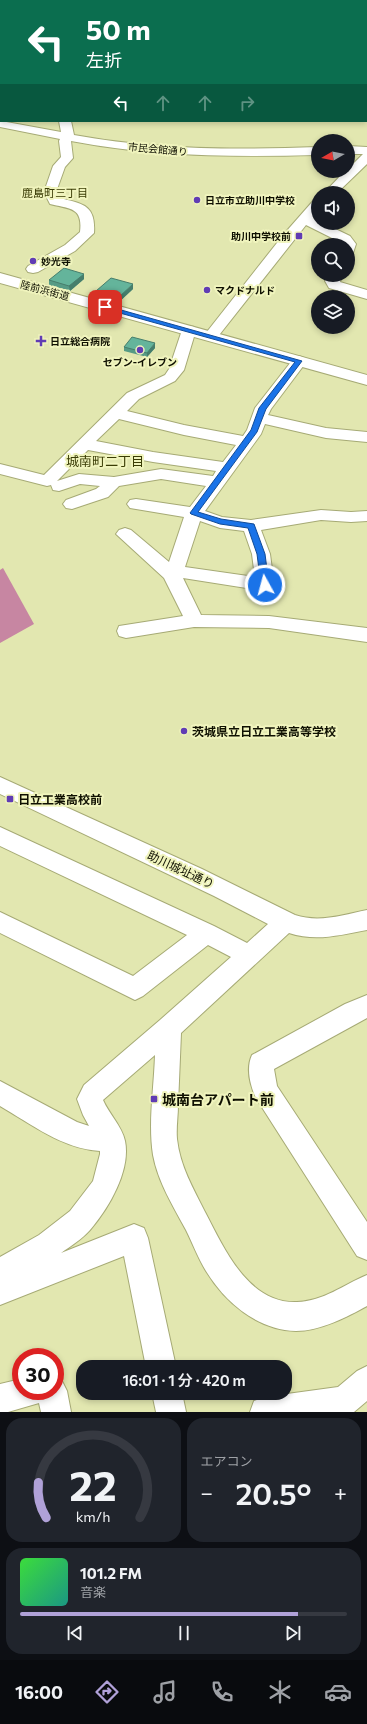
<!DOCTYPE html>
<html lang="ja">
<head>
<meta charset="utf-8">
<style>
  :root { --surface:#171b24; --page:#20242c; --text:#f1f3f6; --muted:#9ea1a6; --line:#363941; --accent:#b0a1d8 }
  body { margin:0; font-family:Commissioner,"Noto Sans JP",sans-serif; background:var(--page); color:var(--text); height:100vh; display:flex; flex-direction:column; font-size:15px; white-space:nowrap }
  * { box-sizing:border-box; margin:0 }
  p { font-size:13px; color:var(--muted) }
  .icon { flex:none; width:22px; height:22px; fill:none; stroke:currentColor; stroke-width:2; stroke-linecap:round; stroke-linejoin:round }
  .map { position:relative; height:1412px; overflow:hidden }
  .side { display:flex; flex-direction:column; gap:6px; padding:6px; background:#0d0f14; flex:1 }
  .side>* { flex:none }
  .guide { position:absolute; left:0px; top:0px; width:367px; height:122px; box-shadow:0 2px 6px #0003; background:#0b6e4f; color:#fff; overflow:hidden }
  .needle { width:26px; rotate:261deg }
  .tools { position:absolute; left:311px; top:134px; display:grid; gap:8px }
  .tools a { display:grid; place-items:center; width:44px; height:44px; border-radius:50%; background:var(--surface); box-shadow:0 2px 6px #0003; font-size:20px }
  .speed { position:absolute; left:12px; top:1348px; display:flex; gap:8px; font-size:20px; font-weight:700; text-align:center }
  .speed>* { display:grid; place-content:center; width:52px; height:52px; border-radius:50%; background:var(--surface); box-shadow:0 2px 6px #0003; line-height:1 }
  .speed .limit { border:6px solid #d22; background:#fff; color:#111 }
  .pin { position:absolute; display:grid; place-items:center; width:34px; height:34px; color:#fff; margin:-17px; border-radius:8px; box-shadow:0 2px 6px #0006 }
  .me { position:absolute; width:44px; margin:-22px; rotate:353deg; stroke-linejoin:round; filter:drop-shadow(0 0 3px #0008) }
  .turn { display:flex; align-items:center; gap:14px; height:84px; padding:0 20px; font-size:18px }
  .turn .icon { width:52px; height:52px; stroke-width:2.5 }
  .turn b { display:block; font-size:28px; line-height:34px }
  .lanes { display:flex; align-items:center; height:38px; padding:0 20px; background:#0003; justify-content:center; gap:20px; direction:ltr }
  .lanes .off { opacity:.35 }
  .big { font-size:30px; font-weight:600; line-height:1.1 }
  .side .widget { flex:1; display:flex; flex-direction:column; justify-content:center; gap:6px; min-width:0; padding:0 14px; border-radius:16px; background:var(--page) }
  .side .dial { align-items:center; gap:0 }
  .dial svg { height:104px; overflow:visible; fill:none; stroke:var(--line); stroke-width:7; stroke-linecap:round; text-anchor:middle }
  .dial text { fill:var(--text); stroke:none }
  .song { display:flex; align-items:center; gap:12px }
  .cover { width:48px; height:48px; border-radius:6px; background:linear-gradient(135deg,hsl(120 70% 55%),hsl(170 70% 35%)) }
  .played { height:4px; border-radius:2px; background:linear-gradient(90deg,var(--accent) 85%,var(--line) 85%) }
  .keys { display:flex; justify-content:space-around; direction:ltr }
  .heat { display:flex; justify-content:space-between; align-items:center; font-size:22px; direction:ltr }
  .side .tiles { flex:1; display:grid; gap:6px; grid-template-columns:1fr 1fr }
  .widget:last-child { grid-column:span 2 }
  .trip { position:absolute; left:76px; top:1360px; width:216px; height:40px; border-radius:16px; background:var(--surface); box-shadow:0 2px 6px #0003; font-weight:600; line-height:40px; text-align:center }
  .menu { display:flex; height:64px; justify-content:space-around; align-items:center; background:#090b0e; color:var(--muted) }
  .menu .icon { width:28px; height:28px }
  .menu .active { color:var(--accent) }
  .menu b { font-size:18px; color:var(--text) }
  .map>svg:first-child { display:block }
  .forest { fill:#c786a2 }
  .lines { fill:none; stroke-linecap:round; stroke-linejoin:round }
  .minor-casing { stroke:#a6aa75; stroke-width:2 }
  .highway-casing { stroke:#a6aa75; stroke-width:2 }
  .minor { fill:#fff; fill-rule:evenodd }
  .highway { fill:#fff; fill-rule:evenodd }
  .wall { fill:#569b85 }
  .shaded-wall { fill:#467e6c }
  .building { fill:#64b49b; stroke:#467e6c }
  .route { fill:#1a73e8; stroke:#114b97 }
  .poi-dot { fill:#603cb4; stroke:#f0f4bd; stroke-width:1.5 }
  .labels { text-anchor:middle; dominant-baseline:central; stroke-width:4; stroke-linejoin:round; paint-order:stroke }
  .far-street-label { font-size:10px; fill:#0e0f00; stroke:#f0f4bd }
  .far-poi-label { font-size:10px; font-weight:bold; fill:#0e0f00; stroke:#f0f4bd; text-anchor:start }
  .far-neighbourhood-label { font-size:11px; fill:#3a3c05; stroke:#f0f4bd }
  .poi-label { font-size:12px; font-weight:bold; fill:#0e0f00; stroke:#f0f4bd; text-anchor:start }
  .street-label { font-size:12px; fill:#0e0f00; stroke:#f0f4bd }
  .neighbourhood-label { font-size:13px; fill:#3a3c05; stroke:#f0f4bd }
  .near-poi-label { font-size:14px; font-weight:bold; fill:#0e0f00; stroke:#f0f4bd; text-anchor:start }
</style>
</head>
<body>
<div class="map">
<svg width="367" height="1412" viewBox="0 0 367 1412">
  <rect width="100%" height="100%" fill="#e2e7b0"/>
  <polygon class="forest" points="3,568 34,624 0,643 0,570"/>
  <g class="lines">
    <g class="minor-casing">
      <g id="minor">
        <rect x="44" y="0" width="10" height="1"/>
        <polygon points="248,0 261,0 262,1 249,1"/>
        <rect x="366" y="69" width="1" height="7"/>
        <rect x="0" y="76" width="1" height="6"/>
        <path d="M0,119l1,2 60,11 -2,-11h12l3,14c81,15 162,15 244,12v8c-83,2 -165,2 -247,-14l2,17 -8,9 -9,25 4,6c23,6 36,7 34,35l-19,18 -37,21 -5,1 -5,-1 -2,-3 2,-3 37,-21 15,-13c3,-25 -10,-23 -30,-28l-6,-12 9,-26 8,-9 -2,-16 1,-2 -60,-12z"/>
        <polygon points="348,146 367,147 367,164 337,193 324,193 345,171 348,171 348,169 363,154 348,154"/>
        <polygon points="318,200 318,212 313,218 318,221 318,223 323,223 350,236 356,244 353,253 348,254 348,245 342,245 340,242 306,225 216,339 211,340 206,339 204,336 206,333 284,234 313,201"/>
        <polygon points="328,275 342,275 340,282 367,290 367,299 329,288 325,281"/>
        <path d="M189,326l5,1 2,3 -12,40 -9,11 -36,18 -12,12 57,14 59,11 4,-6 8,-22 39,-50 5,-2 5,2 3,3 -36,48 -3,6 58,13 41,4v10l-41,-4 -61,-14 -4,10 -56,77 17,6 29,3 70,-10 30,2 16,-1v10l-16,1 -30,-2 -60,10 9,24 4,31 -3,4 -6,2 -82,-13 18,37 68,1 98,12v14l-98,-14 -75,-1 -68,11 -7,-2 -2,-5 2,-5 64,-10 -19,-38 -48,-44 3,-4 6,-2 6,2 38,32 15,-45 -54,-9 -3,-4 3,-4 6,-1 54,8 16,-21 -45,-7 -42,7 -11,11 -36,12 -6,-1 -3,-4 3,-4 30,-11 4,-3 -20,-2 -21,7 -6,-1 -2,-5 -4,1 -47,-12v-10l44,11 83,-82 38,-18 4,-6 13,-39 2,-3zM119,419l65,16 52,10 -13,17 -70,-10 -57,-11zM88,450l65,12 63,9 -3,5 -52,-7 -47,8 -35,-3 -22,7zM200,521l20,7 24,3 8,23 3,23 -70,-10z"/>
        <path d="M0,777l202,92 93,46c24,8 48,0 72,-5v20c-27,5 -51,12 -78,3l-108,100c-1,24 -2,48 -3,72 0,11 -2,23 -1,34 3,27 16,49 28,73 19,36 43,92 92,90 27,-1 46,-17 70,-27v31c-20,11 -47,25 -71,25 -39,-1 -71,-29 -90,-60 -8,-13 -13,-27 -20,-41 -13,-24 -28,-48 -33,-75 -5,-32 1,-67 2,-100l-52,45c6,14 19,26 22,41 6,29 -16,67 -35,89 -8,9 -19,16 -29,23l73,-29 10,4 4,10 28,129h-30l-22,-111 -124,49v-48l39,-22 31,-24 23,-30 7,-27v-3c-37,-2 -69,-27 -100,-45v-25l77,41 12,4 -6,-11 -6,-16 7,-14 76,-65 71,-63 -23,-12 -65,51 -8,4 -135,-67v-21l133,64 54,-41 -187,-89v-19l214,99 33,17 21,-19 -54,-28 -214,-102z"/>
        <path d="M367,995v23l-93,51 3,17 90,136v38l-10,-4 -101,-158c-6,-13 -10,-30 -4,-43l93,-51z"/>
        <polygon points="367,1366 367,1401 354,1412 250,1412 254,1401 265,1397 338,1387 357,1371"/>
        <polygon points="55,1377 62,1381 67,1391 71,1412 41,1412 39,1403 8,1412 0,1412 0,1384 21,1379 21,1391 55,1391"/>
        <polygon points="152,1393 182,1393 186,1412 156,1412"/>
      </g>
    </g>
    <g class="highway-casing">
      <polygon id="highway" points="0,273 367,375 367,385 0,283"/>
    </g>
    <use href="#minor" class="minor"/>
    <use href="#highway" class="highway"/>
  </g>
  <g class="wall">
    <polygon points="84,274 84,279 70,291 49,285 49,280"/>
    <polygon points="133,289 119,302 96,296 96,291"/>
    <polygon points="124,347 155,348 147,357 124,351"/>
  </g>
  <g class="shaded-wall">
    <polygon points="84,274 84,279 70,291 69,286"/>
    <polygon points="133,284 133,289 119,302 119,297"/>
    <polygon points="155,343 155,348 147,357 147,353"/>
  </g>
  <g class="building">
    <polygon points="64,268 84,274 69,286 49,280"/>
    <polygon points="111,278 133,284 119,297 96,291"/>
    <polygon points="132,337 155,343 147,353 124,347"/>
  </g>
  <polygon class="route" points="102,306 107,306 302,361 266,409 257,432 198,512 221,519 254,524 265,554 269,585 268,587 262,587 261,585 257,554 248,528 220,524 191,514 190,513 251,430 259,408 295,362 102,308"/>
  <g class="poi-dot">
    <circle cx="197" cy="200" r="4"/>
    <rect x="295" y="232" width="8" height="8" rx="2"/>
    <circle cx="33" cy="261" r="4"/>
    <circle cx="207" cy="290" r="4"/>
    <path d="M39 335h4v4h4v4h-4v4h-4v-4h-4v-4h4z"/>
    <circle cx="140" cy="350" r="4"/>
    <circle cx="184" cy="731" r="4"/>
    <rect x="6" y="795" width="8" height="8" rx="2"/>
    <rect x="150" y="1095" width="8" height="8" rx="2"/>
  </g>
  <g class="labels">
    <g class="far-street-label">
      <text transform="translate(158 149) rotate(5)">市民会館通り</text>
      <text transform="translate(45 290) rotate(15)">陸前浜街道</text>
    </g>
    <g class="far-poi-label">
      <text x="205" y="200">日立市立助川中学校</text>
      <text x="291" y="236" text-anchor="end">助川中学校前</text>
      <text x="41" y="261">妙光寺</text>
      <text x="215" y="290">マクドナルド</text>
      <text x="50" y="341">日立総合病院</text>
      <text x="140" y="362" text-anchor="middle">セブン-イレブン</text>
    </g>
    <g class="far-neighbourhood-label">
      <text x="55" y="192">鹿島町三丁目</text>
    </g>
    <g class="poi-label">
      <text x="192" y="731">茨城県立日立工業高等学校</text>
      <text x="18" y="799">日立工業高校前</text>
    </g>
    <g class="street-label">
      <text transform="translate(181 869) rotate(25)">助川城址通り</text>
    </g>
    <g class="neighbourhood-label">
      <text x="105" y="461">城南町二丁目</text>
    </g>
    <g class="near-poi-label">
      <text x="162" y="1099">城南台アパート前</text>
    </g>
  </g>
</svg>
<div class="tools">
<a><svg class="needle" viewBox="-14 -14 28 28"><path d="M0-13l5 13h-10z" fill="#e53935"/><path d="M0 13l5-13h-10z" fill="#9ea1a6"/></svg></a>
<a><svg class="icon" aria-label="sound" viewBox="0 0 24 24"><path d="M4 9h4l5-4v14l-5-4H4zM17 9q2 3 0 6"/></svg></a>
<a><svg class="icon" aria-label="search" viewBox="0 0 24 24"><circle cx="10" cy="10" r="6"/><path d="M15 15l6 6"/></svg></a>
<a><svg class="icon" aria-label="layers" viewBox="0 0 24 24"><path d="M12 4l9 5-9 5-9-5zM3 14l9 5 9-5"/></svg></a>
</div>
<div class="speed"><div class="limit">30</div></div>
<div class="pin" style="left:105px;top:307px;background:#d93025"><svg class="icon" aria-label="arrive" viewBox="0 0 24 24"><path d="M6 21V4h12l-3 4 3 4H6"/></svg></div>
<svg class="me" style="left:265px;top:585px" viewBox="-20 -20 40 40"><circle r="17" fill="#1a73e8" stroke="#fff" stroke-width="3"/><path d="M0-11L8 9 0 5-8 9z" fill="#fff"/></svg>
<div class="trip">16:01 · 1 分 · 420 m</div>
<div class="guide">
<div class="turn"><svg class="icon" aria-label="left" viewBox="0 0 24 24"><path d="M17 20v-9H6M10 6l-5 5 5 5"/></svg><div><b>50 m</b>左折</div></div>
<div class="lanes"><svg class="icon" aria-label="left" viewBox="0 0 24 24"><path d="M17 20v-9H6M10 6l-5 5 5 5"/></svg><svg class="icon off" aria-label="ahead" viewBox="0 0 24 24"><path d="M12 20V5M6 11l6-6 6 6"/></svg><svg class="icon off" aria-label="ahead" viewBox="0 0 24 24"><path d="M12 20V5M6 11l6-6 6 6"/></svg><svg class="icon off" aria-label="right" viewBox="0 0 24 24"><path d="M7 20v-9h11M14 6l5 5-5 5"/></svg></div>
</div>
</div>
<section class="side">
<div class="tiles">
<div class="widget dial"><svg viewBox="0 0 100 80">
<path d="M14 69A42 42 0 1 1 86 69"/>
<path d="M14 69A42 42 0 0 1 8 42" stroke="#b0a1d8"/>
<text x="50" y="56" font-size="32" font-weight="700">22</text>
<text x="50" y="72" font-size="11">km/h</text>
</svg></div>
<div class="widget"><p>エアコン</p>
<div class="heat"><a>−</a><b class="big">20.5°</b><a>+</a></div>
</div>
<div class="widget">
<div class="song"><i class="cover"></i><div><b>101.2 FM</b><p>音楽</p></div></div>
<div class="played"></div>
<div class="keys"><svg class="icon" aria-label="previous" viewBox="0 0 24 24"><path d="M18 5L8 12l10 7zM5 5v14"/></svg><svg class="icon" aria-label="pause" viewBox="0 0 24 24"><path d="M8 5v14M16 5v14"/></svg><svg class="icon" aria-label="next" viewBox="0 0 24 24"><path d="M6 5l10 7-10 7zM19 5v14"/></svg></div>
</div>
</div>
</section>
<nav class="menu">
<b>16:00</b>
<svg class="icon active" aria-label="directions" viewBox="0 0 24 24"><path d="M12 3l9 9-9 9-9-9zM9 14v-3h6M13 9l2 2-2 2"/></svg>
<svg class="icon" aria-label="music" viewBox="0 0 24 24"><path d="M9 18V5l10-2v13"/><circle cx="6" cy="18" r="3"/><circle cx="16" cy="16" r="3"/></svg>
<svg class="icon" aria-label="phone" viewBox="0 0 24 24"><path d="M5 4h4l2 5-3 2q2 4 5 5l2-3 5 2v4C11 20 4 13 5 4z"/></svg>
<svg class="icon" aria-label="climate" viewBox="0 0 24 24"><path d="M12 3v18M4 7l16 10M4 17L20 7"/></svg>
<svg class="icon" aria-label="car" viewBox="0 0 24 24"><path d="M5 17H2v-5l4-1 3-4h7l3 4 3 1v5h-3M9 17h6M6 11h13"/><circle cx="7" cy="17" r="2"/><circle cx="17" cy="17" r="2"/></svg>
</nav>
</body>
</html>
